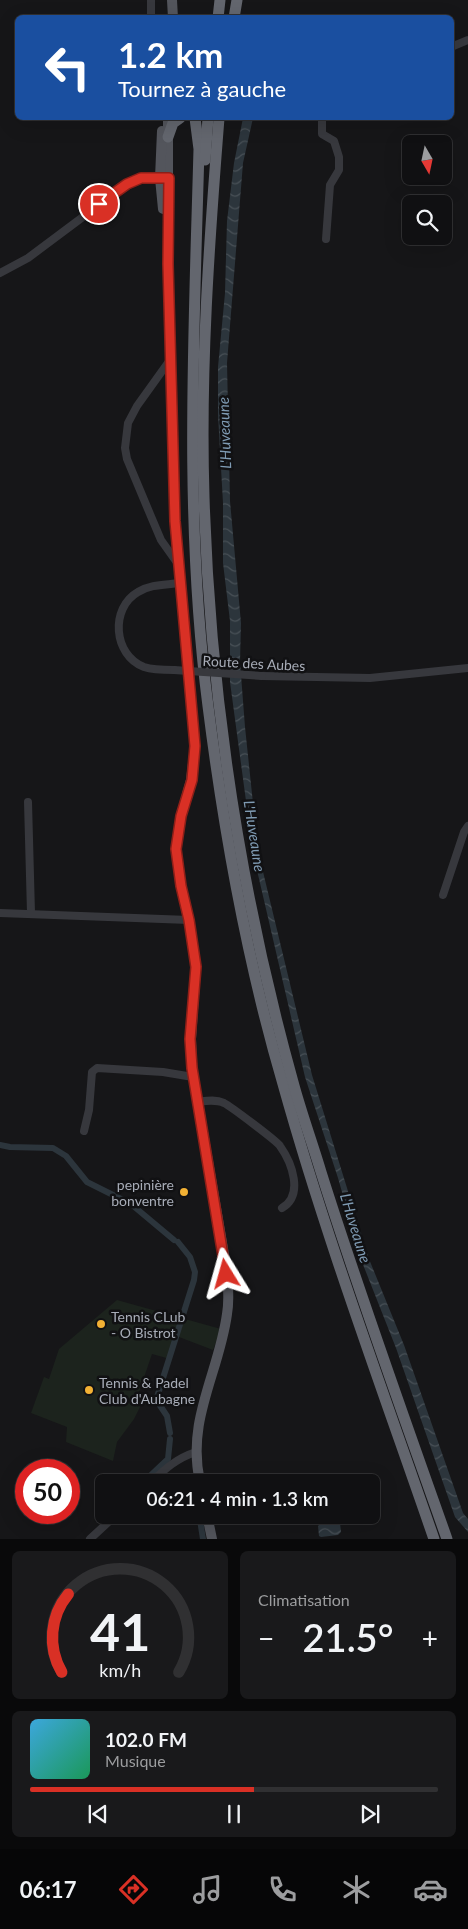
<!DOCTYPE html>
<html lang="fr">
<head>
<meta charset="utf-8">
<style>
  :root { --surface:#101012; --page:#19191b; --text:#f1f3f6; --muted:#9c9d9f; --line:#303032; --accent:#d93025 }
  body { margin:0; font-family:Lato,sans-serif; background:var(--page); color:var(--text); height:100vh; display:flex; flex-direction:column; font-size:19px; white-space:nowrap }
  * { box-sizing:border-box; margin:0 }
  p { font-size:16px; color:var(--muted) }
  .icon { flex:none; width:28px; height:28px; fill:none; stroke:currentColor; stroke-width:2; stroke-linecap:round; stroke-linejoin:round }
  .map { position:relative; height:1539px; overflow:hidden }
  .drawer { display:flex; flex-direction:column; gap:12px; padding:12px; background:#09090a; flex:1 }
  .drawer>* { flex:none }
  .banner { position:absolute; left:15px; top:15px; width:439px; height:105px; border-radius:8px; box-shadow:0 5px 20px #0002,0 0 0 1px var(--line); background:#1a4fa0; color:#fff; overflow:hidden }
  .needle { width:32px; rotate:171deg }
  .buttons { position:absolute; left:402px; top:135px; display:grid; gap:10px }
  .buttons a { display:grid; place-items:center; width:50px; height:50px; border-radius:8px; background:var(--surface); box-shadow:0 5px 20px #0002,0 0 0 1px var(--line); font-size:25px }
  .speed { position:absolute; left:15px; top:1459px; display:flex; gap:10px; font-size:25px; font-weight:700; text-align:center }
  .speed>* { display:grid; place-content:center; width:65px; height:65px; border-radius:50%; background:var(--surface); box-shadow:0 5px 20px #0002,0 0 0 1px var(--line); line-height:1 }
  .speed .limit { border:8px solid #d22; background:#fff; color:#111 }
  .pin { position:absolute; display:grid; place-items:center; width:42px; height:42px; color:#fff; margin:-21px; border:2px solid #fff; border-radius:50%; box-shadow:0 1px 5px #0007 }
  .me { position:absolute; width:55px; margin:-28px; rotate:352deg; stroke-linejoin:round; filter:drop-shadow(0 0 4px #0008) }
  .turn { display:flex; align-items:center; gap:18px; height:105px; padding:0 20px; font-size:22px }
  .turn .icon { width:65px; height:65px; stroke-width:2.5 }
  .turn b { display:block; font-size:35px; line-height:42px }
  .big { font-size:38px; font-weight:600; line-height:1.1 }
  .drawer .widget { flex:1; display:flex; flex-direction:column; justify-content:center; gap:8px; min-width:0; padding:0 18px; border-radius:8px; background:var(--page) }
  .drawer .dial { align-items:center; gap:0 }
  .dial svg { height:130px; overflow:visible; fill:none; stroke:var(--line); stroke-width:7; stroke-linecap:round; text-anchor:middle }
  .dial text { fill:var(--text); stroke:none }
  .song { display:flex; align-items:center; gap:15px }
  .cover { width:60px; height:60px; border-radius:8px; background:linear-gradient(135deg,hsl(200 70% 55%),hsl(150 70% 35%)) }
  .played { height:5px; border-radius:2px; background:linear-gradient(90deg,var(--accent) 55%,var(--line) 55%) }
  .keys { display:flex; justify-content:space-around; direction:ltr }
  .heat { display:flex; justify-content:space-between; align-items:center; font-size:28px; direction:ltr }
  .drawer .tiles { flex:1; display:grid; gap:12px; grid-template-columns:1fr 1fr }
  .widget:last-child { grid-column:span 2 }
  .trip { position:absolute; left:95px; top:1474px; width:285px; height:50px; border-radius:8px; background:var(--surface); box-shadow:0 5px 20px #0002,0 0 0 1px var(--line); font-weight:600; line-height:50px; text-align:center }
  .tabs { display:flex; height:80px; justify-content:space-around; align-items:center; background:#060607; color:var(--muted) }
  .tabs .icon { width:35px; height:35px }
  .tabs .on { color:var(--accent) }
  .tabs b { font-size:22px; color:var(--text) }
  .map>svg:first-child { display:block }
  .pitch { fill:#1c231d }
  .water { fill:url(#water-waves) }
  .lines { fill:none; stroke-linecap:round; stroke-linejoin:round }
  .canal { stroke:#2c353c; stroke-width:6 }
  .minor { stroke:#37383d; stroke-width:8 }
  .major { stroke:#53555c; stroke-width:10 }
  .highway { stroke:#63666e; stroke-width:11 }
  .minor-bridge { stroke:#37383d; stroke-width:8 }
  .route-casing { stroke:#8d1f18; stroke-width:12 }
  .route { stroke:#d93025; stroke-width:9 }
  .poi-dot { fill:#f2b134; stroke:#111113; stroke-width:2 }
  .labels { text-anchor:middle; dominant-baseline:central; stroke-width:5; stroke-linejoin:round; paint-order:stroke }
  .street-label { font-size:14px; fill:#a8adb8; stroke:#111113 }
  .poi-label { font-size:14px; fill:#a8adb8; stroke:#111113; text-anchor:start }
  .water-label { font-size:15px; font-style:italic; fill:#7f9bb3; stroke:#111113 }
</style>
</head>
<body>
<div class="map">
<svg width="468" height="1539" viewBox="0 0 468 1539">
  <defs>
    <pattern id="water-waves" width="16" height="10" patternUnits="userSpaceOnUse" patternTransform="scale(1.25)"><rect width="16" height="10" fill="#2c353c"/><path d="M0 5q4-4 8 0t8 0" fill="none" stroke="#485056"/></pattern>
  </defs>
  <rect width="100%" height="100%" fill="#161618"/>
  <polygon class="pitch" points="117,1300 221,1329 213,1350 179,1337 170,1359 152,1354 136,1401 142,1403 134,1419 117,1442 113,1461 66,1442 67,1427 31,1413 44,1377 49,1379 59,1349"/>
  <g class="water">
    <polygon points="243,118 253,118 243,163 227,363 230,501 241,623 240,662 245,727 258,851 312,1075 369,1259 404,1345 463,1513 468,1519 468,1532 455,1517 396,1348 362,1262 338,1178 305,1077 253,853 230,682 230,621 223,563 223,503 218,415 218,367 225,293 227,221 234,163"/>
    <polygon points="337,1520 340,1523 341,1532 338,1535 321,1537 319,1536 318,1526 321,1523"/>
  </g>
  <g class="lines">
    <g class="canal">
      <polyline points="0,1145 10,1147 53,1148 66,1156 87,1182 131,1204 174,1240"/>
      <polyline points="170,1433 167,1416 157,1401 157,1397 194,1280 195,1272 190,1257 178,1242"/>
      <polyline points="149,1477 168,1459 170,1439"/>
      <polyline points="196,1515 200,1520 203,1539"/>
    </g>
    <g class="minor">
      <polyline points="151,18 151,0"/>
      <polyline points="451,47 468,40"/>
      <polyline points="322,118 322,134 334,141 339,157 339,170 330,185 326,239"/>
      <polyline points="0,273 28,258 127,184 141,178 163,178"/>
      <polyline points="170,360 137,406 128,423 125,448 127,459 150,514 161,540 178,564"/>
      <path d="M174,670c-9,0 -21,0 -30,-3 -31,-12 -34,-59 -6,-75 13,-8 28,-7 41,-9"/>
      <polyline points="262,676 370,678 468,668"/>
      <polyline points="28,802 31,913"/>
      <polyline points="443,895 464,832 468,826"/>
      <polyline points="0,913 189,920"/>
      <path d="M197,1102c9,-1 18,-3 27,1 6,3 53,38 56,43 12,17 24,49 2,62"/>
      <polyline points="84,1131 89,1110 92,1072 97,1068 163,1072 193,1077"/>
      <path d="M151,1482c14,-13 26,-24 45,-30"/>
      <polyline points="90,1539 116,1515"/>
    </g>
    <g class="major">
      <polyline points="172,0 173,18"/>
      <path d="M168,118v146l7,257 20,225 -4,34 -10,36 -5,33 5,37 8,34 7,47 -5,72 1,29 33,192c2,18 5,36 2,54 -8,59 -41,106 -27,168"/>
      <polyline points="162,131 160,178 163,209"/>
      <polyline points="207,1515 212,1539"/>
    </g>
    <g class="highway">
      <polyline points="218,18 220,0"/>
      <polyline points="234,18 237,0"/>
      <path d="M195,118l4,31c-5,185 -15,372 9,557 16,127 39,255 75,378 43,154 99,304 151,455"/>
      <path d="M219,118c-10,126 -19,253 -15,379 6,197 36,395 89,585 8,30 19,60 28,90 39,124 83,245 126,367"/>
      <polyline points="168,137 173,123 180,118"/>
      <polyline points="205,160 208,118"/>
    </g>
    <polyline class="minor-bridge" points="174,670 262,676"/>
  </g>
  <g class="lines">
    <g class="route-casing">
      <polyline id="route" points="99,204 127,184 141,178 169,178 168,264 175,521 195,746 192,780 181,816 176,849 181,886 189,920 196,967 190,1039 192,1068 226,1274"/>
    </g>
    <use href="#route" class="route"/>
  </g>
  <g class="poi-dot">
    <circle cx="184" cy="1192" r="5"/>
    <circle cx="101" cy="1324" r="5"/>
    <circle cx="89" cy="1390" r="5"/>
  </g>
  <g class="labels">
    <g class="street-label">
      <text transform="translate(254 663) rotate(3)">Route des Aubes</text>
    </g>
    <g class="poi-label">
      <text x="174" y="1184" text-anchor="end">pepinière<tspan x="174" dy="16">bonventre</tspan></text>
      <text x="111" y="1316">Tennis CLub<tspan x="111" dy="16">- O Bistrot</tspan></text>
      <text x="99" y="1382">Tennis &amp; Padel<tspan x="99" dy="16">Club d'Aubagne</tspan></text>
    </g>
    <g class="water-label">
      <text transform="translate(224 433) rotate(-92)">L'Huveaune</text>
      <text transform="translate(255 836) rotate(81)">L'Huveaune</text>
      <text transform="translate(356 1228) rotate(73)">L'Huveaune</text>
    </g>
  </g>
</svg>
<div class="buttons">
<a><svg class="needle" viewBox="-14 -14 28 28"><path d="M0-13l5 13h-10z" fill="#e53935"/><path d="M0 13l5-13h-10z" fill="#9c9d9f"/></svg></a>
<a><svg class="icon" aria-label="search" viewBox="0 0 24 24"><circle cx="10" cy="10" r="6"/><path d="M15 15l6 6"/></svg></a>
</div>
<div class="speed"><div class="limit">50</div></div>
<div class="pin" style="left:99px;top:204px;background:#d93025"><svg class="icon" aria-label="arrive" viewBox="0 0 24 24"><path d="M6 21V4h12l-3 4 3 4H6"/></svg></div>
<svg class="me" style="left:226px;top:1274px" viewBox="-20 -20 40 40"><path d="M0-17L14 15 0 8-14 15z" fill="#d93025" stroke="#fff" stroke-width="4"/></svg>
<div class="trip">06:21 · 4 min · 1.3 km</div>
<div class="banner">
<div class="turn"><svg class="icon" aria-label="left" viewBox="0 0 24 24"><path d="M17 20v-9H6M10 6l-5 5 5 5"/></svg><div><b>1.2 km</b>Tournez à gauche</div></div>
</div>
</div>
<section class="drawer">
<div class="tiles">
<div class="widget dial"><svg viewBox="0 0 100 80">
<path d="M14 69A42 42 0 1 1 86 69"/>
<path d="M14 69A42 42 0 0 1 18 21" stroke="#d93025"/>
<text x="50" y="56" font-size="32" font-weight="700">41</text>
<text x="50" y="72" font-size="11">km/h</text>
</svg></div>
<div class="widget"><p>Climatisation</p>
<div class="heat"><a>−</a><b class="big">21.5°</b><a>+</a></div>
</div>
<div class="widget">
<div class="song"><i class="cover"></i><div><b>102.0 FM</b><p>Musique</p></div></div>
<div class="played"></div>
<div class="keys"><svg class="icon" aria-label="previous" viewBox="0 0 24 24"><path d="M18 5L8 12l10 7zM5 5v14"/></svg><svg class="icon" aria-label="pause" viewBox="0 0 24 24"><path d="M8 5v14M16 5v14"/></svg><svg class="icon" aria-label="next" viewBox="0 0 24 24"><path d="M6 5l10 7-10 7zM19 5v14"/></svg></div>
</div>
</div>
</section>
<nav class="tabs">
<b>06:17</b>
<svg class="icon on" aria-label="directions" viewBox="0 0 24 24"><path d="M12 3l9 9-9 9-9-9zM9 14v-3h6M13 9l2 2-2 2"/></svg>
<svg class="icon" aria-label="music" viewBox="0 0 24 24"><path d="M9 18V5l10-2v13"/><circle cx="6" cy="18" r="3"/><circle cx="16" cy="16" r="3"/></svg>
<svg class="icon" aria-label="phone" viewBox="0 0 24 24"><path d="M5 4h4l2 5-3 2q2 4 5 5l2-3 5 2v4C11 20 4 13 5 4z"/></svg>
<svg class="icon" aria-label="climate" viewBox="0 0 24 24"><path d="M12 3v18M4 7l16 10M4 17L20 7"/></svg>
<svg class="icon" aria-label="car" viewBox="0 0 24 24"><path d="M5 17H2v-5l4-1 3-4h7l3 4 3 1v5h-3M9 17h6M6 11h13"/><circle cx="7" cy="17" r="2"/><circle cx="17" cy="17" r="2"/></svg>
</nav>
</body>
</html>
